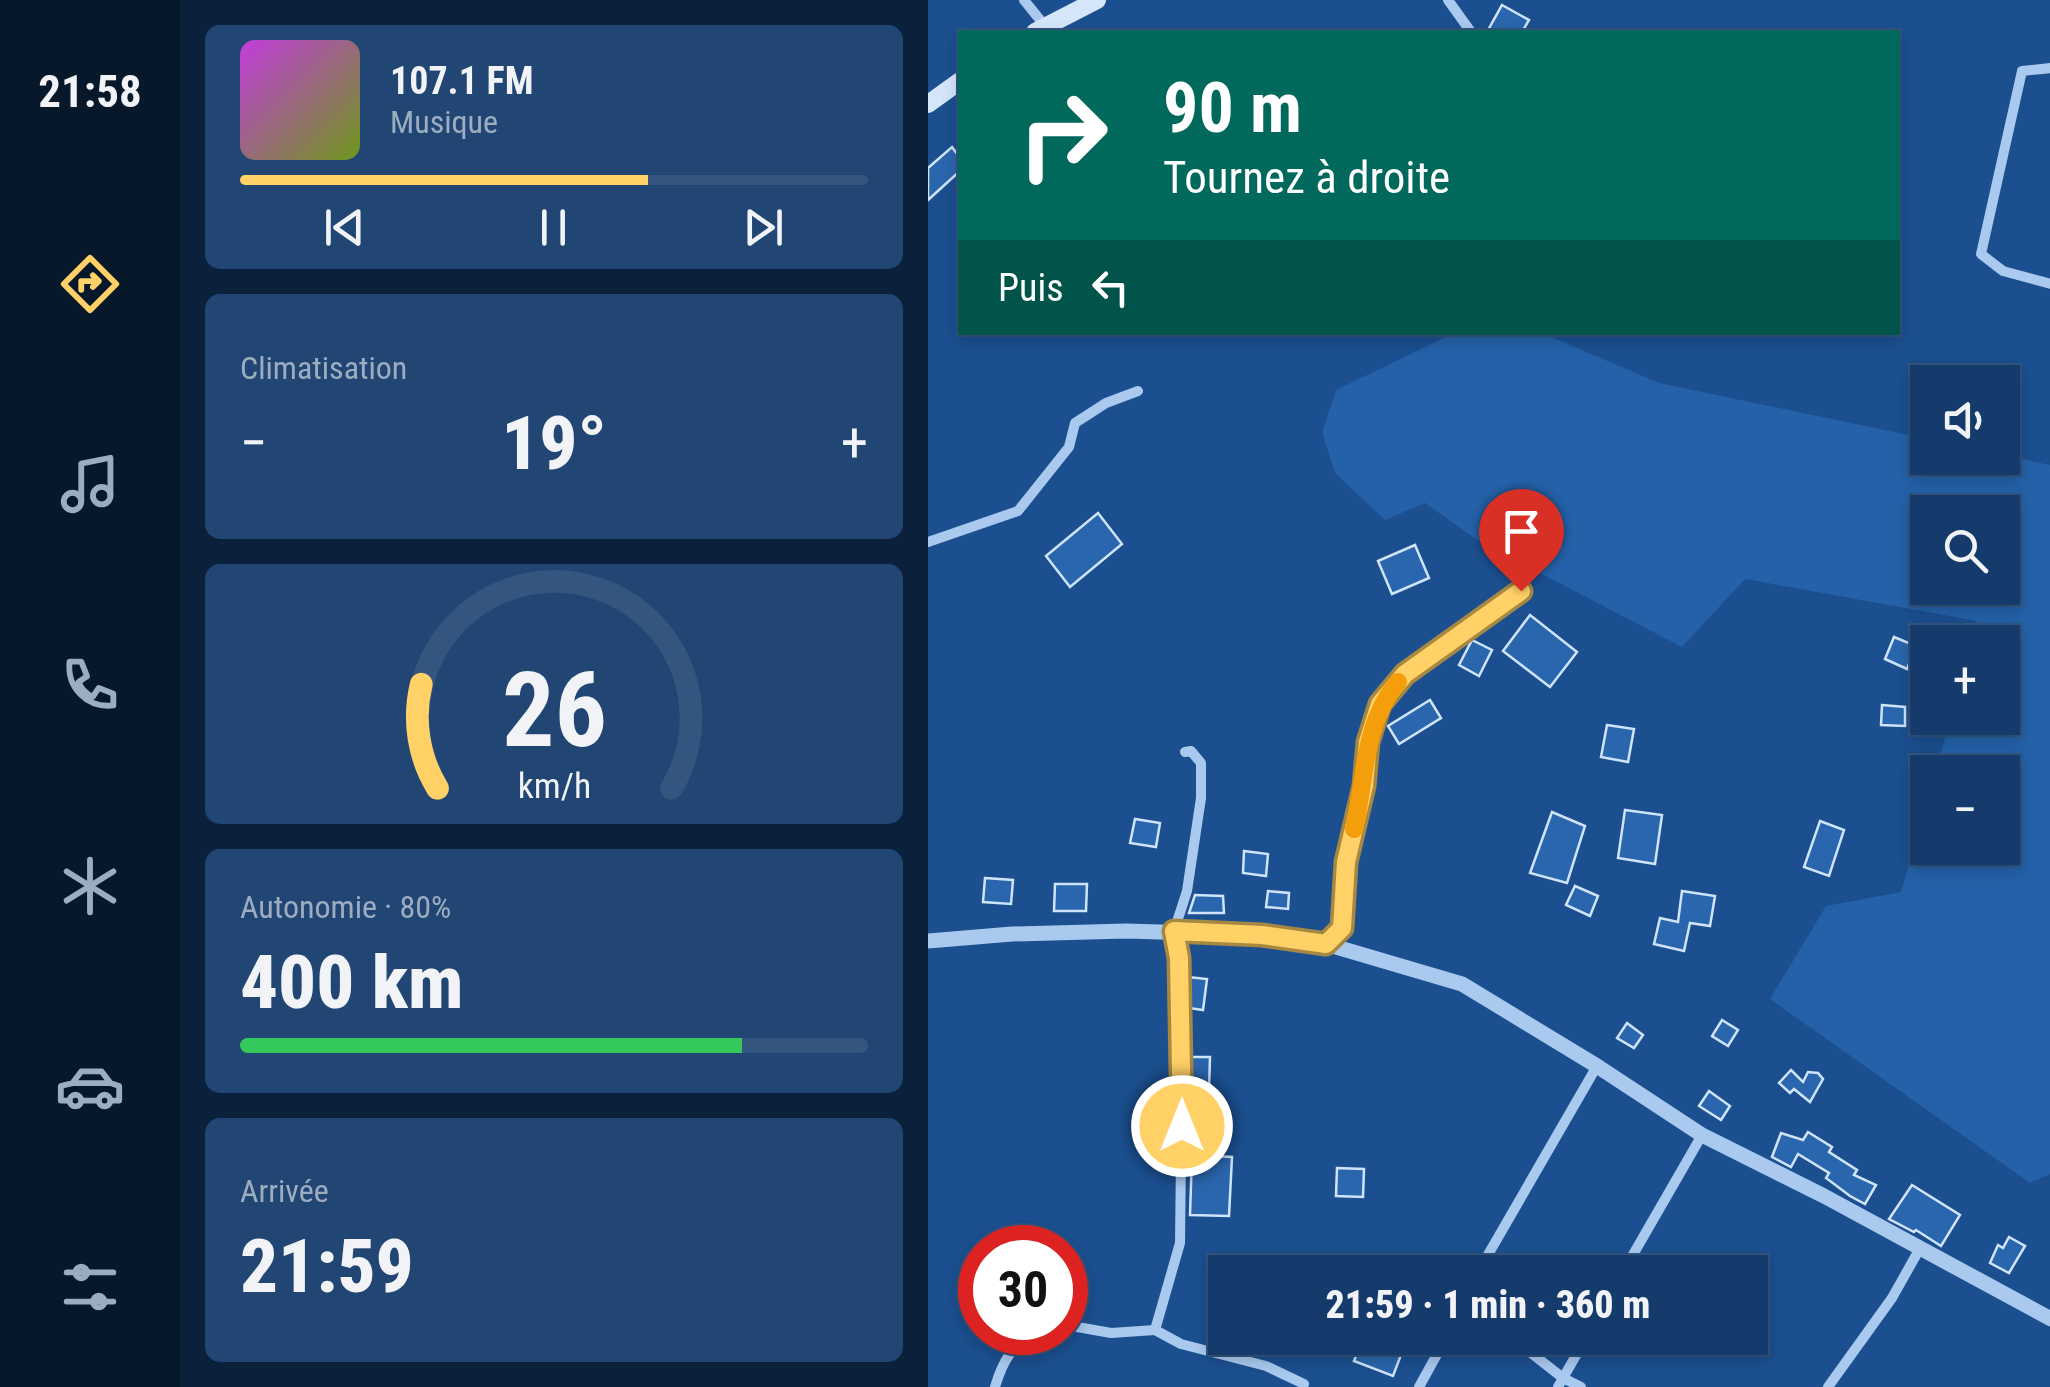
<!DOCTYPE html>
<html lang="fr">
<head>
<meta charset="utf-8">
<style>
  :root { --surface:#143b6b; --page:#214673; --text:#f1f3f6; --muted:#9dadc1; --line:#33557e; --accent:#ffd166 }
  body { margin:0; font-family:"Roboto Condensed",sans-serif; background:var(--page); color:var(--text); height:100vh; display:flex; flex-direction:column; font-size:38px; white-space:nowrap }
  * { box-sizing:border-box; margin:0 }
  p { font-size:32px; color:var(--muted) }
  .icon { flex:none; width:55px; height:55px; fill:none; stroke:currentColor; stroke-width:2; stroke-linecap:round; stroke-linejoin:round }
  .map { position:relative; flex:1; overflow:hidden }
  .details { display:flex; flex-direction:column; gap:25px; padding:25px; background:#0b203b; width:748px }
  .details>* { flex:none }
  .guide { position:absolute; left:30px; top:30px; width:942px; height:305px; border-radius:0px; box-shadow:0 5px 15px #0003,0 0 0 2px var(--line); background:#00695c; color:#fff; overflow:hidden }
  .tools { position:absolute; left:982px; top:365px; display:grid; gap:20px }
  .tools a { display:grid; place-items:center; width:110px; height:110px; border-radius:0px; background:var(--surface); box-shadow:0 5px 15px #0003,0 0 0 2px var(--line); font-size:50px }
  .speed { position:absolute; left:30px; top:1225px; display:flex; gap:20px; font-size:50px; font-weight:700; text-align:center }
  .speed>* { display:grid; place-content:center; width:130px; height:130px; border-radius:50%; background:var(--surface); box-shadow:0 5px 15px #0003,0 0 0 2px var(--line); line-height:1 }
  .speed .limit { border:15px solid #d22; background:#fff; color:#111 }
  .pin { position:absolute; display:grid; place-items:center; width:85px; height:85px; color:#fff; margin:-102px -42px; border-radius:50% 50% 50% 0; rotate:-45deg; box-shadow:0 0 10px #0007 }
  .pin .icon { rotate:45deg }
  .me { position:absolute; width:110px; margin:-55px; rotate:0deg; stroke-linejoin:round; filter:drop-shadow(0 0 8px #0008) }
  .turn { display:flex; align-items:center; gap:35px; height:210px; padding:0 40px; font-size:45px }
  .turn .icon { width:130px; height:130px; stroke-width:2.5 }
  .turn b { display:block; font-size:70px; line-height:85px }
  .then { display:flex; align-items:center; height:95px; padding:0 40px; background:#0003; gap:20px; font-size:38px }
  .big { font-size:75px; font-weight:800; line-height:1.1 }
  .details .widget { flex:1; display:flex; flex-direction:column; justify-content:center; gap:15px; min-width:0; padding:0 35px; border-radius:15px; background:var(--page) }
  .details .dial { align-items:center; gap:0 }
  .dial svg { height:260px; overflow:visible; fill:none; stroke:var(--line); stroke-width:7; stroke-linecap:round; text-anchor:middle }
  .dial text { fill:var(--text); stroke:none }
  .song { display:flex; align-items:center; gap:30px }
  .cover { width:120px; height:120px; border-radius:15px; background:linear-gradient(135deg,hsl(290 70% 55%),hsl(80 70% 35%)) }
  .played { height:10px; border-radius:5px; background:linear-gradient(90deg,var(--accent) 65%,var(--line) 65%) }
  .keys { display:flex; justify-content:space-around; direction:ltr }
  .heat { display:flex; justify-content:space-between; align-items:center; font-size:55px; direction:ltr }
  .charge { height:15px; border-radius:8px; background:linear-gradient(90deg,#34c759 80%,var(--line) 0) }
  .trip { position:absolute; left:280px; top:1255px; width:560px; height:100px; border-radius:0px; background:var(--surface); box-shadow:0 5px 15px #0003,0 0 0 2px var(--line); font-weight:800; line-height:100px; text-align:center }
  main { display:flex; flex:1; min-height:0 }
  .tabs { display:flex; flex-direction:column; width:180px; justify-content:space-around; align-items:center; background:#08182b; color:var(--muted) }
  .tabs .icon { width:70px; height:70px }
  .tabs .on { color:var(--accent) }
  .tabs b { font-size:45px; color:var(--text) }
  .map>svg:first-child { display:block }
  .green { fill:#2461a8; fill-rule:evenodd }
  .building { fill:#2a66ad; stroke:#cfe3fa; stroke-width:2.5 }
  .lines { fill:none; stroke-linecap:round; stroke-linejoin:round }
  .minor { stroke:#a9c9ee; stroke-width:10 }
  .tertiary { stroke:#a9c9ee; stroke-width:15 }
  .secondary { stroke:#d6e6fa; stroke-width:18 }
  .route-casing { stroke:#a68842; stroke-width:25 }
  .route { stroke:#ffd166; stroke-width:18 }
  .slow { stroke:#f59e0b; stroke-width:18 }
</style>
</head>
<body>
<main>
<nav class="tabs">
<b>21:58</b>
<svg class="icon on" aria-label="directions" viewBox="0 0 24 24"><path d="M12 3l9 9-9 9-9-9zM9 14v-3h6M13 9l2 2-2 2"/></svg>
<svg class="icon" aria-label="music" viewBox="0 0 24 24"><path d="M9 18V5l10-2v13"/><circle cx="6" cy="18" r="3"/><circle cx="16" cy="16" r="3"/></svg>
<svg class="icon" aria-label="phone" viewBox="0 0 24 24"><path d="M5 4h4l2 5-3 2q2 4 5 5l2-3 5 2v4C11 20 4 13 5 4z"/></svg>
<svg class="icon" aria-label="climate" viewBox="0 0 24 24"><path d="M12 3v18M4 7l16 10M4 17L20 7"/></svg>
<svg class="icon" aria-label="car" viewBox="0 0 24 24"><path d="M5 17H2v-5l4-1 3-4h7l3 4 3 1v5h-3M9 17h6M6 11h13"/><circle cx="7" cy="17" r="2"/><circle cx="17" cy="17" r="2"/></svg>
<svg class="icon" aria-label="filters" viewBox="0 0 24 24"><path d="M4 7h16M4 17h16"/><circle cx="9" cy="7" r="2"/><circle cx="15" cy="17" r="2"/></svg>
</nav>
<section class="details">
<div class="widget">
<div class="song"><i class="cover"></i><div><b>107.1 FM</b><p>Musique</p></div></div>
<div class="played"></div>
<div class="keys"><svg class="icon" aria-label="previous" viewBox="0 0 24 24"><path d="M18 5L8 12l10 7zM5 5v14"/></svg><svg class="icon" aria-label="pause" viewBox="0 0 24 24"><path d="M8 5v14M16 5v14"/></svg><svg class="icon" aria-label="next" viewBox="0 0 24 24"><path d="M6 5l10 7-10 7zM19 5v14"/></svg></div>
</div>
<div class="widget"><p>Climatisation</p>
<div class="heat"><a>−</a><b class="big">19°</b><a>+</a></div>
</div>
<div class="widget dial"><svg viewBox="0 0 100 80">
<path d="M14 69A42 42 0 1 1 86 69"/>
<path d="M14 69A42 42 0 0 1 9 37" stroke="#ffd166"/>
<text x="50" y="56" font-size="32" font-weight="700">26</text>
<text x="50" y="72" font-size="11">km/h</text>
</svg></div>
<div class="widget"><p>Autonomie · 80%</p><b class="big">400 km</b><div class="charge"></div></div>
<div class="widget"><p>Arrivée</p><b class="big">21:59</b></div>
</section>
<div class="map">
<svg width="1123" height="1387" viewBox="0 0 1123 1387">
  <rect width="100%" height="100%" fill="#1b4f8f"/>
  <path class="green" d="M543,332l71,1 117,50 269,56v19h75v-3l47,10v709l-20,9 -260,-184 56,-93 75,-14 27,-94v50h75v-76h-68l16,-54h52v-76h-31l5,-21 -232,-42 -63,68 -202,-105 -55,-39 -40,17 -50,-47 -13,-41 14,-42 112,-54zM1000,512h75v76h-75z"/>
  <g class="building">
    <polygon points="574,5 601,20 594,32 559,32"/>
    <polygon points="24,147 32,158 32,171 0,200 0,168"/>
    <polygon points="170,513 194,544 142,587 118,556"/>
    <polygon points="487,545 501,578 464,594 450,561"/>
    <polygon points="602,615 649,652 622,687 575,651"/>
    <polygon points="966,637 988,646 979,669 957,659"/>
    <polygon points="544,640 564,650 551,676 531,665"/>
    <polygon points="502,700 513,718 471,744 460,726"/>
    <polygon points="954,705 977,707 977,726 953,725"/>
    <polygon points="679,725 706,729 700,762 673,757"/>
    <polygon points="697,810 734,815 727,864 690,858"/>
    <polygon points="624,812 657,826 639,883 602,873"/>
    <polygon points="207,819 232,823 228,847 202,843"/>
    <polygon points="892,821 916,830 901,876 876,867"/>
    <polygon points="316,851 340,854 338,876 315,873"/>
    <polygon points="57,878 85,880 83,904 55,902"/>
    <polygon points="127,884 159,884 158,911 126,911"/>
    <polygon points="647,886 670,896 662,916 638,905"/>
    <polygon points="340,891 361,893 360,909 338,907"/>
    <polygon points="754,891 787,896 782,926 762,923 756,951 726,944 732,918 750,922"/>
    <polygon points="267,895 295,896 296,913 261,913"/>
    <polygon points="260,977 279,979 275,1010 261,1008"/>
    <polygon points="794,1020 810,1030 800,1046 784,1036"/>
    <polygon points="699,1023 715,1035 706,1048 689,1038"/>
    <polygon points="262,1057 282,1057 281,1091 262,1091"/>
    <polygon points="863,1070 875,1082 880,1072 890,1073 895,1079 882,1102 866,1089 862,1093 851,1083"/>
    <polygon points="781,1091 802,1106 793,1120 771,1106"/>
    <polygon points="880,1132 904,1147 901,1152 929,1170 926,1175 948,1185 937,1204 922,1196 898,1178 901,1173 870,1154 863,1167 844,1157 853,1133 875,1140"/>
    <polygon points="264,1155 304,1157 301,1216 262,1215"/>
    <polygon points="409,1168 436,1169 435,1197 408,1196"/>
    <polygon points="984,1185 1032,1215 1013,1246 988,1230 986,1232 961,1219"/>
    <polygon points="1081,1237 1097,1246 1081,1273 1062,1263 1070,1245 1075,1248"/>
    <polygon points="435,1338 452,1338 476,1347 465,1376 426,1361"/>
  </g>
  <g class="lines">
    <g class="minor">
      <polyline points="96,0 117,26"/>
      <polyline points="520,0 543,32"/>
      <polyline points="1123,68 1094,71 1053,254 1075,271 1123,284"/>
      <polyline points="0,542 90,511 141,447 147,423 178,403 210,391"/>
      <polyline points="398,944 414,928 418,861 436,786 440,742 452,704 477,674 593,591"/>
      <polyline points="550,1272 669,1066"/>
      <polyline points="695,1272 774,1135"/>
      <polyline points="138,1325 183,1333 227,1330 252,1243 254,1067 251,957 246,931 259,891 273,798 273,763 263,751 257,752"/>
      <polyline points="227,1330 253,1344 338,1366 376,1384"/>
      <polyline points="584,1338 635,1378 630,1387"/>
      <path d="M67,1387c8,-27 17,-42 42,-55"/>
      <polyline points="491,1387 518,1338"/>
      <polyline points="653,1387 635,1378 658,1338"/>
      <polyline points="900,1387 964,1298 991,1250"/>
    </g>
    <polyline class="tertiary" points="0,941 84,934 198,931 334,935 398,944 534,984 669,1066 774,1135 896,1196 1123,1319"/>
    <g class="secondary">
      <polyline points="107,32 169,0"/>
      <polyline points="0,104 32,81"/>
    </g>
  </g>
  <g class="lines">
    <g class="route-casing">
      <polyline id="route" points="254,1126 251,958 246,931 334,935 398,944 414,928 418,862 436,786 440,742 452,704 477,674 593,591"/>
    </g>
    <use href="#route" class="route"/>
    <path class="slow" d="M426,829c12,-52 9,-105 44,-147"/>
  </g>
</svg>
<div class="tools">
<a><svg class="icon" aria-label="sound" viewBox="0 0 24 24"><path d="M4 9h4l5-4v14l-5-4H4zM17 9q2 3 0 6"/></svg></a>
<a><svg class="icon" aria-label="search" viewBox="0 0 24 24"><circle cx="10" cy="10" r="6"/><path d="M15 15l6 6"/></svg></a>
<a>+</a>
<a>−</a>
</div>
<div class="speed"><div class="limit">30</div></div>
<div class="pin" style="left:593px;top:591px;background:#d93025"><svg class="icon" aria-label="arrive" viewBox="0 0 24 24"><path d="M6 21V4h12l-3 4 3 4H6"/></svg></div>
<svg class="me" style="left:254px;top:1126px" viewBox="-20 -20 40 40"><circle r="17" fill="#ffd166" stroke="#fff" stroke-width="3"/><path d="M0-11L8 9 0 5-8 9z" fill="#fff"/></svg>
<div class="trip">21:59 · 1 min · 360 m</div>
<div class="guide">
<div class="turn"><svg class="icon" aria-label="right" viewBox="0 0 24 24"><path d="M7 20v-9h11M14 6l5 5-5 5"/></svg><div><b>90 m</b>Tournez à droite</div></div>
<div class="then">Puis<svg class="icon" aria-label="left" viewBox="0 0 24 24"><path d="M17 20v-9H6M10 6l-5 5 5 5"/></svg></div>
</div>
</div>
</main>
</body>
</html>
